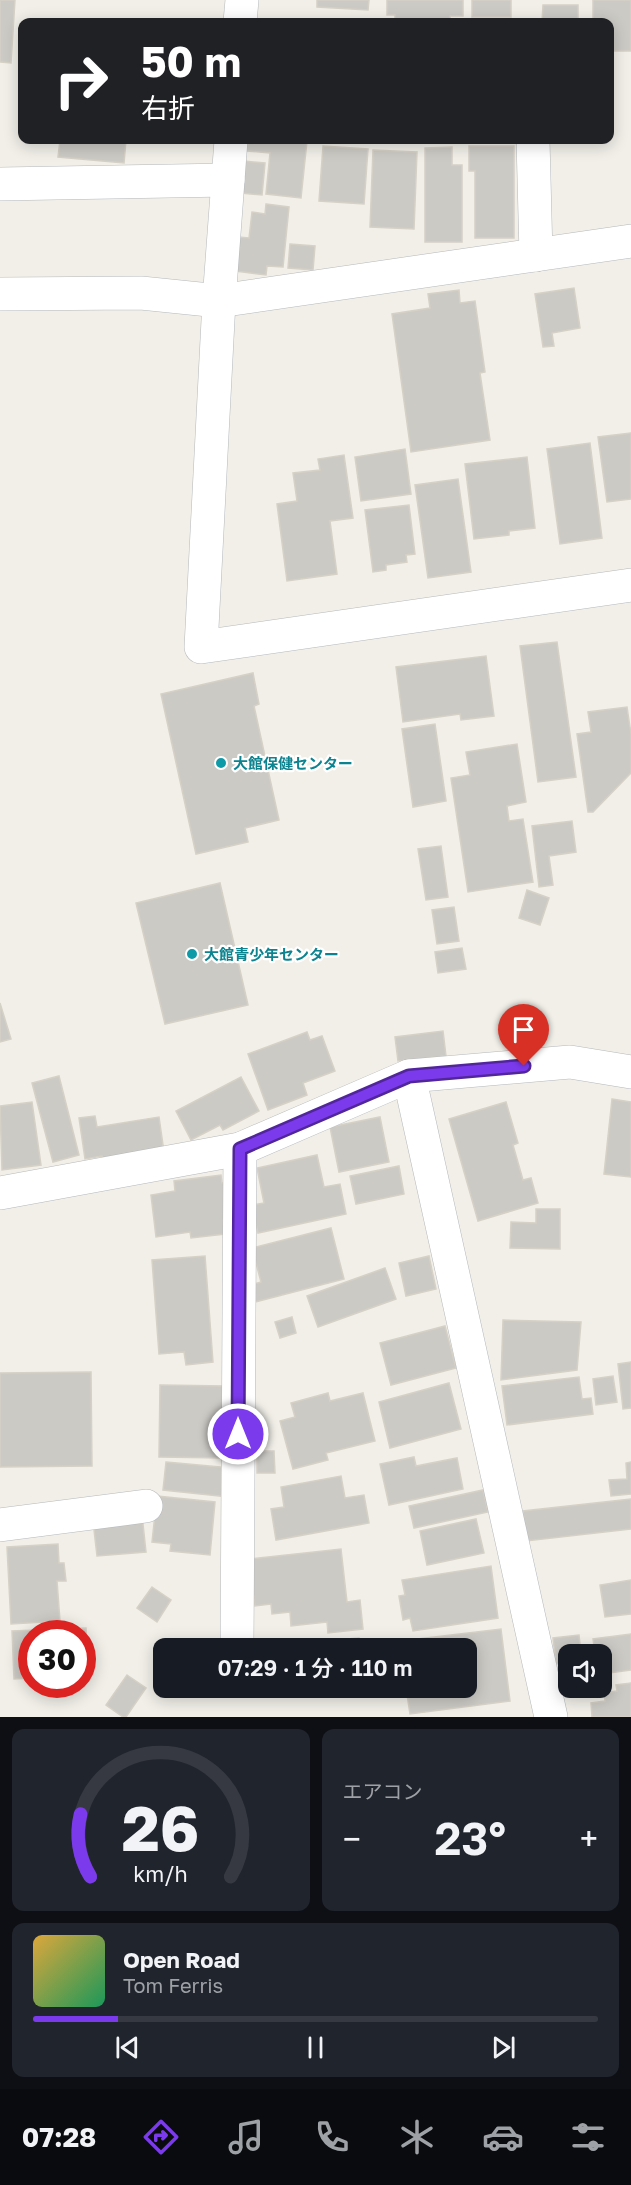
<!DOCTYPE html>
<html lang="ja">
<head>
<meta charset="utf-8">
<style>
  :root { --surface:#171b24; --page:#20242c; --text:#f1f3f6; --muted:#9ea1a6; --line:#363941; --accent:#7c3aed }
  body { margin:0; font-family:"Golos Text","Noto Sans JP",sans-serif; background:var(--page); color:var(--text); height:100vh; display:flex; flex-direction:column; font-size:22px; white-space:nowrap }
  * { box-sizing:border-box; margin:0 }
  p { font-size:20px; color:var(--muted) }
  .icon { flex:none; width:33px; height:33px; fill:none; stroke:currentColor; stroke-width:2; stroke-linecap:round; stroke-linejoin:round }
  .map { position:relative; height:1717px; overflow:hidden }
  .side { display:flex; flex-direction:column; gap:12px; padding:12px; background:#0d0f14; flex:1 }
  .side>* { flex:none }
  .hud { position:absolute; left:18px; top:18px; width:596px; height:126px; border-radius:12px; box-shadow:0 3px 15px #0003; background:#202124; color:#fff; overflow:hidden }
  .buttons { position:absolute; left:558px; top:1644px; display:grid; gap:12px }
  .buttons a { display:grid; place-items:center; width:54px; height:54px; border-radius:12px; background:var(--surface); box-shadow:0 3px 15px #0003; font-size:30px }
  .speed { position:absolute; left:18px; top:1620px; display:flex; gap:12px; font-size:30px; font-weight:700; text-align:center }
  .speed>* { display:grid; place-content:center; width:78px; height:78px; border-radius:50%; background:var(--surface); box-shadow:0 3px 15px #0003; line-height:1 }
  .speed .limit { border:9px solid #d22; background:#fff; color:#111 }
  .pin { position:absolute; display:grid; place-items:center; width:51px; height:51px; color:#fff; margin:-62px -26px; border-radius:50% 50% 50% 0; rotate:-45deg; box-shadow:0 0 6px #0007 }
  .pin .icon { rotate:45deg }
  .me { position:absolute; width:66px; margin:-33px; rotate:0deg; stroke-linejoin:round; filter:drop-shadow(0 0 4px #0008) }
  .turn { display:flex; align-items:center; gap:21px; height:126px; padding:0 24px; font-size:27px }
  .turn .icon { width:78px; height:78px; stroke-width:2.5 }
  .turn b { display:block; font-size:42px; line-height:51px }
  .big { font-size:45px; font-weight:600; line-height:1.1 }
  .side .tile { flex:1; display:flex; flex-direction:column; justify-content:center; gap:9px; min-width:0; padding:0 21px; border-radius:12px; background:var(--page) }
  .side .dial { align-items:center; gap:0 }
  .dial svg { height:156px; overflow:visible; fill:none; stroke:var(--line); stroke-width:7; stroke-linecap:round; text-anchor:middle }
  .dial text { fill:var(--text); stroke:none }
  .song { display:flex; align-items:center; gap:18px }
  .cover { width:72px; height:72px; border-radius:9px; background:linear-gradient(135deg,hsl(40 70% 55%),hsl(150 70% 35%)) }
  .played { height:6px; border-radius:3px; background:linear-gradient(90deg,var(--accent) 15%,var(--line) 15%) }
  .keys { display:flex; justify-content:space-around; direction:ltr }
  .heat { display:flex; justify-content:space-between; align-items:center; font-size:33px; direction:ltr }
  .side .tiles { flex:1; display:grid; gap:12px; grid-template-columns:1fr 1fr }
  .tile:last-child { grid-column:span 2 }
  .trip { position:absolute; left:153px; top:1638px; width:324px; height:60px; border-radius:12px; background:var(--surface); box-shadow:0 3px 15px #0003; font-weight:600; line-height:60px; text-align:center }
  .menu { display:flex; height:96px; justify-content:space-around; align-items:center; background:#090b0e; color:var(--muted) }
  .menu .icon { width:42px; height:42px }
  .menu .current { color:var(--accent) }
  .menu b { font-size:27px; color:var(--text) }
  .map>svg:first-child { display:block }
  .building { fill:#cccac5; stroke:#d6d1c6; stroke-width:1.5 }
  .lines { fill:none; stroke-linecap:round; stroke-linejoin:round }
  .minor-casing { stroke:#b5b8bc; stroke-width:34 }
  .minor { stroke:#fff; stroke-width:33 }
  .route-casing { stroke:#51269a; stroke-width:15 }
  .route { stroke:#7c3aed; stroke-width:10 }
  .culture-dot { fill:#0f9aa8; stroke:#fff; stroke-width:2 }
  .labels { text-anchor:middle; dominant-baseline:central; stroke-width:4.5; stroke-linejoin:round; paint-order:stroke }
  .culture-label { font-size:15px; font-weight:bold; fill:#0d838f; stroke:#fff; text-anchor:start }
</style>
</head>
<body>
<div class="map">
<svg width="631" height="1717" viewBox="0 0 631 1717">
  <rect width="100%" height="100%" fill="#f1efe8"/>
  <g class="building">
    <polygon points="0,0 15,0 11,63 0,62"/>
    <polygon points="317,0 369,0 368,10 317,7"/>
    <polygon points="387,0 463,0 463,16 450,16 450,22 395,22 395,15 387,15"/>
    <rect x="472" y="0" width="39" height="17"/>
    <polygon points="593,0 631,0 631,51 609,51 609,22 593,22"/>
    <polygon points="543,5 578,5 578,22 542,22"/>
    <polygon points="263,19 317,22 262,22"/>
    <polygon points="60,140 126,140 124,163 58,157"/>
    <polygon points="248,140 307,141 301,198 266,194 270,153 247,151"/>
    <polygon points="323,146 368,149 364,204 319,201"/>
    <polygon points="469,146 514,146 514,238 475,238 475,171 469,171"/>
    <polygon points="452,147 452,165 462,165 462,242 425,242 425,148"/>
    <polygon points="373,150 417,152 414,229 370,227"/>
    <polygon points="244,161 265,163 262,195 241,193"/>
    <polygon points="266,204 289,207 283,267 267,266 266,275 236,271 239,237 249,238 252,212 265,214"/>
    <polygon points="290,244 315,246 313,270 288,268"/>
    <polygon points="574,288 580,328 552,333 554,346 543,347 535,294"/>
    <polygon points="459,290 460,303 475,301 485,372 480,373 490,440 411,452 392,314 430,308 428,294"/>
    <polygon points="631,433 631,499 607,502 598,437"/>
    <polygon points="590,443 602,538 560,544 547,449"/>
    <polygon points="405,449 411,494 361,501 355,457"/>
    <polygon points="344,455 353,518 330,521 337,574 287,581 277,504 297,501 293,473 320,470 318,459"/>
    <polygon points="527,457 535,528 509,531 509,535 474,539 465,464"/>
    <polygon points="458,479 471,572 428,578 415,485"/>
    <polygon points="409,505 415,554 406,555 407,562 386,565 386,570 373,572 365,510"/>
    <polygon points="557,642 576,777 538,782 520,646"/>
    <polygon points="486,656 494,716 461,720 460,714 403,722 396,667"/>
    <polygon points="253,673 259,704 254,706 279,820 245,828 248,842 196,854 161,694"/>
    <polygon points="627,707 631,734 631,773 593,812 588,812 577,734 591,732 588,712"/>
    <polygon points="435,724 446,801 413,807 402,729"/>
    <polygon points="517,744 526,802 507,806 509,821 523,819 533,882 468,892 451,778 470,775 466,752"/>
    <polygon points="572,821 576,852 549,856 553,885 539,887 532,826"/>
    <polygon points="441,846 448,897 426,900 418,849"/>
    <polygon points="220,883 248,1005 165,1024 136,903"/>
    <polygon points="527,890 549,898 540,925 519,918"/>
    <polygon points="454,907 459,941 437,944 432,910"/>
    <polygon points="462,948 466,969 438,973 435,952"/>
    <polygon points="0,1003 11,1039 0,1042"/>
    <polygon points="443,1031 446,1056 398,1061 395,1037"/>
    <polygon points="307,1032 310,1040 322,1036 335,1071 303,1083 307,1095 268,1110 248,1054"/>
    <polygon points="59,1076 79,1155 53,1162 32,1083"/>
    <polygon points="241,1077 259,1111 223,1130 220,1125 191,1140 176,1111"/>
    <polygon points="612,1099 631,1102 631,1177 604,1174"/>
    <polygon points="32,1102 41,1165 2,1170 0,1106"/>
    <polygon points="506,1102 518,1143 513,1145 523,1180 531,1178 538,1203 478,1221 449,1119"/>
    <polygon points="95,1116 97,1127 159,1117 164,1152 103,1162 102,1156 85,1159 79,1118"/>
    <polygon points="380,1117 389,1162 339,1172 330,1127"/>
    <polygon points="317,1155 324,1187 340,1184 346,1214 258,1233 252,1205 264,1203 257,1168"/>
    <polygon points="399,1166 404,1194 356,1204 350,1176"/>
    <polygon points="221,1175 222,1183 229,1182 229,1219 223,1220 225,1234 191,1238 190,1232 156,1237 151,1195 175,1191 174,1181"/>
    <polygon points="536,1209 560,1209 560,1249 510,1248 511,1222 536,1223"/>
    <polygon points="331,1228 344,1279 255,1302 250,1285 261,1282 252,1248"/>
    <polygon points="205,1256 213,1362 186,1365 184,1352 159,1354 152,1260"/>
    <polygon points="429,1256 436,1289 406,1296 399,1263"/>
    <polygon points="385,1268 396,1299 318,1327 307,1296"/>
    <polygon points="292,1317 296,1333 280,1338 275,1322"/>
    <polygon points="503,1320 581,1322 577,1370 501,1380"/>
    <polygon points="445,1326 456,1368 391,1385 380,1343"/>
    <polygon points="631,1362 631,1408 623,1409 618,1364"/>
    <polygon points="91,1372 92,1466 0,1467 0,1373"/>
    <polygon points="613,1376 617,1402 596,1405 593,1379"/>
    <polygon points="579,1377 582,1399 591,1398 593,1414 507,1425 502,1386"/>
    <polygon points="449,1383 461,1429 390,1448 379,1402"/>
    <polygon points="160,1385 225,1386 223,1458 159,1457"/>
    <polygon points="328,1393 330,1401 363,1393 375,1441 326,1453 328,1460 293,1469 280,1421 295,1417 291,1403"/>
    <polygon points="257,1451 274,1451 275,1473 257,1473"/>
    <polygon points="414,1457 416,1466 457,1458 463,1489 389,1505 380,1464"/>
    <polygon points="166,1462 231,1468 228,1497 163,1490"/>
    <polygon points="631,1462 631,1494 611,1496 609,1480 627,1479 626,1463"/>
    <polygon points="341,1476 345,1498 364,1495 369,1523 276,1540 271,1509 284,1507 281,1487"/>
    <polygon points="483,1490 488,1512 414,1528 409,1506"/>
    <polygon points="157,1496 215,1502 210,1555 170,1551 171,1544 152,1542"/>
    <polygon points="631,1499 631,1529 526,1541 523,1511"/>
    <polygon points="142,1515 146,1552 97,1556 93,1521"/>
    <polygon points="476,1519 484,1553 427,1565 420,1531"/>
    <polygon points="58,1544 59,1563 64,1563 66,1581 57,1581 60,1621 11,1624 7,1547"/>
    <polygon points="341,1549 347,1602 360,1600 363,1629 328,1633 327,1622 291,1626 290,1612 272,1614 271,1604 255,1606 249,1559"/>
    <polygon points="491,1566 498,1618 413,1631 410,1618 403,1620 399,1596 405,1595 402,1580"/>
    <polygon points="631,1580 631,1614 605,1617 600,1585"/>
    <polygon points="152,1587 171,1600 157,1622 137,1608"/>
    <polygon points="86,1628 88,1676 82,1676 82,1634 32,1634 32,1678 14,1679 12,1631"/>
    <polygon points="501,1629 510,1701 410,1714 406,1688 466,1688 466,1648 401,1648 401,1641"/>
    <polygon points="631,1634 631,1670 602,1674 602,1654 595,1654 593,1639"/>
    <polygon points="579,1635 581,1654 568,1654 568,1662 556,1664 553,1638"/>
    <polygon points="359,1638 360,1648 310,1648 309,1642"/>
    <polygon points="127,1675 146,1688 126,1717 123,1717 106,1705"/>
    <polygon points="631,1683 631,1717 592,1717 591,1703 605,1701 604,1693 617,1691 616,1685"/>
  </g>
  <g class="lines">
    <g class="minor-casing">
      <g id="minor">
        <polyline points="240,22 242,0"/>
        <polyline points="231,140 219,301 201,647 631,585"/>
        <polyline points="533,140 536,255"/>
        <polyline points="0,184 228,180"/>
        <polyline points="0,294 141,293 219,301 631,241"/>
        <polyline points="409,1076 551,1717"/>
        <polyline points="0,1193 240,1149 409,1076 570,1062 631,1072"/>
        <polyline points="0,1525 146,1506"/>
        <polyline points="237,1648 240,1149"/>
      </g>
    </g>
    <use href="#minor" class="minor"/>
  </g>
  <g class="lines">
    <g class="route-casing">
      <polyline id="route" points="238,1434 240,1149 409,1076 524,1066"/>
    </g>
    <use href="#route" class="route"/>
  </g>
  <g class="culture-dot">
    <circle cx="221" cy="763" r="6"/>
    <circle cx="192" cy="954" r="6"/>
  </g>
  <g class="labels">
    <g class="culture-label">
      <text x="233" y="763">大館保健センター</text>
      <text x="204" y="954">大館青少年センター</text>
    </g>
  </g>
</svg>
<div class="buttons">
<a><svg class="icon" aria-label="sound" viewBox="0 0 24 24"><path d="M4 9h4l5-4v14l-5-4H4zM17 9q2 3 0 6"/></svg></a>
</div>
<div class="speed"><div class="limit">30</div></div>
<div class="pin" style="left:524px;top:1066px;background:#d93025"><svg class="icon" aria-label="arrive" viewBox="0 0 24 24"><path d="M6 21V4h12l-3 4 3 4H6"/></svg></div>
<svg class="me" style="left:238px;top:1434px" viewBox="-20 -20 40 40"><circle r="17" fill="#7c3aed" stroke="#fff" stroke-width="3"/><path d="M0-11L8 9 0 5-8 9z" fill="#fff"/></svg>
<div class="trip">07:29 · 1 分 · 110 m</div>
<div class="hud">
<div class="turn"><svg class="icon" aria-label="right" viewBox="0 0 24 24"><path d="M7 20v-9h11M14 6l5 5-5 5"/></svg><div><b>50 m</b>右折</div></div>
</div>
</div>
<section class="side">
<div class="tiles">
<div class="tile dial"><svg viewBox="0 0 100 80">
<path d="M14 69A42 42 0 1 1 86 69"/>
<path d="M14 69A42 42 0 0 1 9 37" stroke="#7c3aed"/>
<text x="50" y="56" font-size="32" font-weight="700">26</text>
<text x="50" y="72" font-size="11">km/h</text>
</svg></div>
<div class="tile"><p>エアコン</p>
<div class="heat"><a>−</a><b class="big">23°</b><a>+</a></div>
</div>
<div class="tile">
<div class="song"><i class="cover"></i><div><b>Open Road</b><p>Tom Ferris</p></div></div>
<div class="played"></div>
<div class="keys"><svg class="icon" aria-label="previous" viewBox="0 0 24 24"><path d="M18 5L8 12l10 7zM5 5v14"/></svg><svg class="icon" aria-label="pause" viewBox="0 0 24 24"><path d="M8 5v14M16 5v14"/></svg><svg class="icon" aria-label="next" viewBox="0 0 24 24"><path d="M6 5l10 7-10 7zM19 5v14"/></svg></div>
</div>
</div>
</section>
<nav class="menu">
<b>07:28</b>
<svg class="icon current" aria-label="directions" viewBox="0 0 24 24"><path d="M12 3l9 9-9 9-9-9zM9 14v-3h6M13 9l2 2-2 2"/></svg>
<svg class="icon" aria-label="music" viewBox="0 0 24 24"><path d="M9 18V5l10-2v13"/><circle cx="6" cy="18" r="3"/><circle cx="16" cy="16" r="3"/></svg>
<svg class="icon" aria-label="phone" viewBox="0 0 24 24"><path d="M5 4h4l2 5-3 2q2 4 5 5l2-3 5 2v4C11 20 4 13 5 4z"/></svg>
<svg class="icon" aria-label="climate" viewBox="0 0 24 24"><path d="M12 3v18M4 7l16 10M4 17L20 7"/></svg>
<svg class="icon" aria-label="car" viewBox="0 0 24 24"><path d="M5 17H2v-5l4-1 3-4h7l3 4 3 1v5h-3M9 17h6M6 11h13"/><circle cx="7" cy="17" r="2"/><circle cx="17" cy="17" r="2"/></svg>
<svg class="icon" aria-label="filters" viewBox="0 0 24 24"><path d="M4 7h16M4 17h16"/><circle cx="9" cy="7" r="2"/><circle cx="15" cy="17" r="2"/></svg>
</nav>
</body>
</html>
